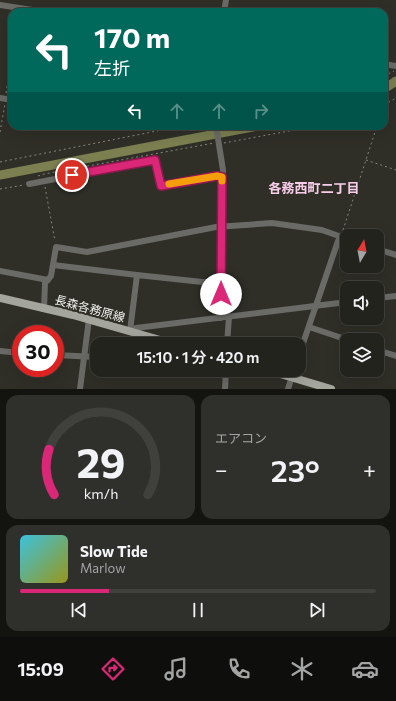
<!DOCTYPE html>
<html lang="ja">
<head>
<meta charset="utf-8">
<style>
  :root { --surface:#23231e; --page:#2f2f2b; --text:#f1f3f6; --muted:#a3a4a4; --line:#40403c; --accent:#db2777 }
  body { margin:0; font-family:Commissioner,"Noto Sans JP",sans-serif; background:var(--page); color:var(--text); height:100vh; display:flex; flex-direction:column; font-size:15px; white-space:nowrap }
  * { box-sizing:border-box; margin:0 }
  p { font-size:13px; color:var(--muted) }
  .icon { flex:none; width:22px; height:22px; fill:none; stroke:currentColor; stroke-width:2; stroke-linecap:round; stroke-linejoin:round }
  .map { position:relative; height:389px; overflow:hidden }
  .details { display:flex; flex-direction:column; gap:6px; padding:6px; background:#131310; flex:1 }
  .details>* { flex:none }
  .hud { position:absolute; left:8px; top:8px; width:380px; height:122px; border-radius:12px; box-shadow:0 4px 16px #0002,0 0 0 1px var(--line); background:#00695c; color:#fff; overflow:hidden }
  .needle { width:26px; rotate:10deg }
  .tools { position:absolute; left:340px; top:229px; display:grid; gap:8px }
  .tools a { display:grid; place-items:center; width:44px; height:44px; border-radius:8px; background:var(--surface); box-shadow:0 4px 16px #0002,0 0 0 1px var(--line); font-size:20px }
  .speed { position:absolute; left:12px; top:325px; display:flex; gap:8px; font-size:20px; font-weight:700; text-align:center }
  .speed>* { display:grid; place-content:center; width:52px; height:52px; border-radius:50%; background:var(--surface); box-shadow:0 4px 16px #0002,0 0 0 1px var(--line); line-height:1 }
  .speed .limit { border:6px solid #d22; background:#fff; color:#111 }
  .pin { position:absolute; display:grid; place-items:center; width:34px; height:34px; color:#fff; margin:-17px; border:2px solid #fff; border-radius:50%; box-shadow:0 1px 4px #0007 }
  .me { position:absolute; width:44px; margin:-22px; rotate:0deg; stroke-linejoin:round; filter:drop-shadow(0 0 3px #0008) }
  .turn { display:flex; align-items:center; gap:14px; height:84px; padding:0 20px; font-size:18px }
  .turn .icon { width:52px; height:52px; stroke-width:2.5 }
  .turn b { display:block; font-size:28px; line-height:34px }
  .lanes { display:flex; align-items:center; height:38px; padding:0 20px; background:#0003; justify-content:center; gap:20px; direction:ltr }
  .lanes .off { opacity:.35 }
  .big { font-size:30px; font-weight:600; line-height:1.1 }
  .details .tile { flex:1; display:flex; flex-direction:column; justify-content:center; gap:6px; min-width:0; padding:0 14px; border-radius:12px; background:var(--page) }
  .details .dial { align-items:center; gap:0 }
  .dial svg { height:104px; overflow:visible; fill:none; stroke:var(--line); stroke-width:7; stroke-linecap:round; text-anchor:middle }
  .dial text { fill:var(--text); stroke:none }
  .song { display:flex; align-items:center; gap:12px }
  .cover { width:48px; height:48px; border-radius:6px; background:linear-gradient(135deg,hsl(190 70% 55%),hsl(60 70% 35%)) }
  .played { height:4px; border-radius:2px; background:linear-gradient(90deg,var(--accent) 25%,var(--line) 25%) }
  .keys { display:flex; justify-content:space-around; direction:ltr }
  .heat { display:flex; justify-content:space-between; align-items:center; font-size:22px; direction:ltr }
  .details .tiles { flex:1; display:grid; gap:6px; grid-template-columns:1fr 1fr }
  .tile:last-child { grid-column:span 2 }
  .trip { position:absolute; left:90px; top:337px; width:216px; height:40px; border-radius:12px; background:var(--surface); box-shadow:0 4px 16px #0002,0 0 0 1px var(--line); font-weight:600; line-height:40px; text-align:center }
  .dock { display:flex; height:64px; justify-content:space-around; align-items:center; background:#0e0e0c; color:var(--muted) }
  .dock .icon { width:28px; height:28px }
  .dock .on { color:var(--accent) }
  .dock b { font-size:18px; color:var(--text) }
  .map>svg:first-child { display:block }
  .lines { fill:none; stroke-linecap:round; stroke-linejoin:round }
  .river { stroke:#7c7f50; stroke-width:9 }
  .path { stroke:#868680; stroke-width:1; stroke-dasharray:2 3; stroke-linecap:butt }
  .minor { stroke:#6a6a66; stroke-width:6 }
  .major { stroke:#a4a59d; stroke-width:8 }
  .route-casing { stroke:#8e194d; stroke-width:10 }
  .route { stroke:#db2777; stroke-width:7 }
  .slow { stroke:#f59e0b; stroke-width:7 }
  .labels { text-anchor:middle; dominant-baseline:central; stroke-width:4; stroke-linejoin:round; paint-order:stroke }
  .street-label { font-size:12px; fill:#f0f1ec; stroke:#2f2f28 }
  .neighbourhood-label { font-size:13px; font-weight:bold; fill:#f8cde9; stroke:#2f2f28 }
</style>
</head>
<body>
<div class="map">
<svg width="396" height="389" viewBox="0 0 396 389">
  <rect width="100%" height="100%" fill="#2f2f28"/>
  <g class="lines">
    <g class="river">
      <polyline points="384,89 396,81"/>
      <polyline points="0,175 258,126"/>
    </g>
    <g class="path">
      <polyline points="384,76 394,71"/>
      <polyline points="6,93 12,56"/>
      <polyline points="384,105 396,98"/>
      <polyline points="0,132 5,104"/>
      <polyline points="224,143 316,126"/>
      <polyline points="366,160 396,170"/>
      <polyline points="0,162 172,128"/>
      <polyline points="38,176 44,174 214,143"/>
      <polyline points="45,187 55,241"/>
      <polyline points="0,189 24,185"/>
      <polyline points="343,230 377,126"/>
    </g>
    <g class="minor">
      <polyline points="0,5 45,12"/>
      <polyline points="224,12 226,0"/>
      <polyline points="384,64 396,66"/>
      <polyline points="0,98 12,100"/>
      <polyline points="178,126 182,126"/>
      <polyline points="216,126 223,170 220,318"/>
      <polyline points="29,184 155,160 161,186 217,176 223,177"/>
      <polyline points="377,249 396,255"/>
      <polyline points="53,265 137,275"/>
      <polyline points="0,271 48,280"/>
      <polyline points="377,298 396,296"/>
      <polyline points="44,309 45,283 51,276 56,247 87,252 216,227 272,223 322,230 347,239"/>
      <polyline points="309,327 348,340"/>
      <polyline points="130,331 136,328 347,302"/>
      <polyline points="130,331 137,275 221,284"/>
      <polyline points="227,344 229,317"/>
      <polyline points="377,350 396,356"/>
      <polyline points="0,351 21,353"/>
      <polyline points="55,355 97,357"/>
      <polyline points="299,355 338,241 341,236"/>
      <polyline points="80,389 89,319"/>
      <polyline points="225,389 226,370"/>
      <polyline points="288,389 294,370"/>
    </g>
    <g class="major">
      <polyline points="0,298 73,315 174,344"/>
      <polyline points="267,370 331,389"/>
    </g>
  </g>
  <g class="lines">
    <g class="route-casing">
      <polyline id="route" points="72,175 155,160 161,186 217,176 222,177 221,294"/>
    </g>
    <use href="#route" class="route"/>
    <polyline class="slow" points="169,184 217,176 222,177 222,181"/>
  </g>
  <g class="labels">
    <g class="street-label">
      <text transform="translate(90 308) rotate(15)">長森各務原線</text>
    </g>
    <g class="neighbourhood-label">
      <text x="314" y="188">各務西町二丁目</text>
    </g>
  </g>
</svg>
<div class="tools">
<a><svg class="needle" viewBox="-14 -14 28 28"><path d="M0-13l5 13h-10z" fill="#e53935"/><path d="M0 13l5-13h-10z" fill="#a3a4a4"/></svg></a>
<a><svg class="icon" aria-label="sound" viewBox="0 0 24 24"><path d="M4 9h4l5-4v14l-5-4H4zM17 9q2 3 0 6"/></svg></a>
<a><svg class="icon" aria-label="layers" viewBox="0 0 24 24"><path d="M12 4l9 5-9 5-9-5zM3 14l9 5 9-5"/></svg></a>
</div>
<div class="speed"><div class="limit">30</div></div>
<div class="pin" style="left:72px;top:175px;background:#d93025"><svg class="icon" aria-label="arrive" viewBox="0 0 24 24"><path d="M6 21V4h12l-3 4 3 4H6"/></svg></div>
<svg class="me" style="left:221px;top:294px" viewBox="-20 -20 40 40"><circle r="19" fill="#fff"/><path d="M0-13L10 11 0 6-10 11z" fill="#db2777"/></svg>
<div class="trip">15:10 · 1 分 · 420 m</div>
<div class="hud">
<div class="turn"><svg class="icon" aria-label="left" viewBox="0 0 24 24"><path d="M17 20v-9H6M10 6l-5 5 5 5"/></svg><div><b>170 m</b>左折</div></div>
<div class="lanes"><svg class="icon" aria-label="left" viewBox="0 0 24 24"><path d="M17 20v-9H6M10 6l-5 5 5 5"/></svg><svg class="icon off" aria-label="ahead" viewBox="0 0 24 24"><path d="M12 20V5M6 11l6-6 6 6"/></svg><svg class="icon off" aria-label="ahead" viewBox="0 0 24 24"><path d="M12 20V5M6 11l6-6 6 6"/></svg><svg class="icon off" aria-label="right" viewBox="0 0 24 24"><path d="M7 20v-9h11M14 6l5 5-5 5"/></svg></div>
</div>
</div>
<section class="details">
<div class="tiles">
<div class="tile dial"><svg viewBox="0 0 100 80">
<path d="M14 69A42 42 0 1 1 86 69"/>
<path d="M14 69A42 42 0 0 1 10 34" stroke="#db2777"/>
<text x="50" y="56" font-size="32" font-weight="700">29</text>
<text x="50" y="72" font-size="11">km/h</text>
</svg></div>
<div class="tile"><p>エアコン</p>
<div class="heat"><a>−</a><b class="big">23°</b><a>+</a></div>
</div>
<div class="tile">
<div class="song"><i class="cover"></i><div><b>Slow Tide</b><p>Marlow</p></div></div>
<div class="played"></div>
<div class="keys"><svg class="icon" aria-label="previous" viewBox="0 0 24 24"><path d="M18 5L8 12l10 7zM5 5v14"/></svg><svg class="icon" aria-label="pause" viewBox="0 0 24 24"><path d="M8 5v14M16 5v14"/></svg><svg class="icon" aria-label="next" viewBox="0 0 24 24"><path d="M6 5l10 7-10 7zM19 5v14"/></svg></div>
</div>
</div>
</section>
<nav class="dock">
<b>15:09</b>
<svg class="icon on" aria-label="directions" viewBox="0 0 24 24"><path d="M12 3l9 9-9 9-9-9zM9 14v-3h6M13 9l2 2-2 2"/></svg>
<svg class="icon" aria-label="music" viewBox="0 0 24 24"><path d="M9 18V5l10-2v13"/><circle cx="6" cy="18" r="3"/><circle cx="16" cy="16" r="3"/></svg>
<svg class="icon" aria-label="phone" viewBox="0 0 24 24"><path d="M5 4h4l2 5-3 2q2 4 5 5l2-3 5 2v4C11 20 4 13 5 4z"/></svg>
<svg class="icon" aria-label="climate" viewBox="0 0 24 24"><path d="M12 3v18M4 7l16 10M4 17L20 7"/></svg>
<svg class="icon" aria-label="car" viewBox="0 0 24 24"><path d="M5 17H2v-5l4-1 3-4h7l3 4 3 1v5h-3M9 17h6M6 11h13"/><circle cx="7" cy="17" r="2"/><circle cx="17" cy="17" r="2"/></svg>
</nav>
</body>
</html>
